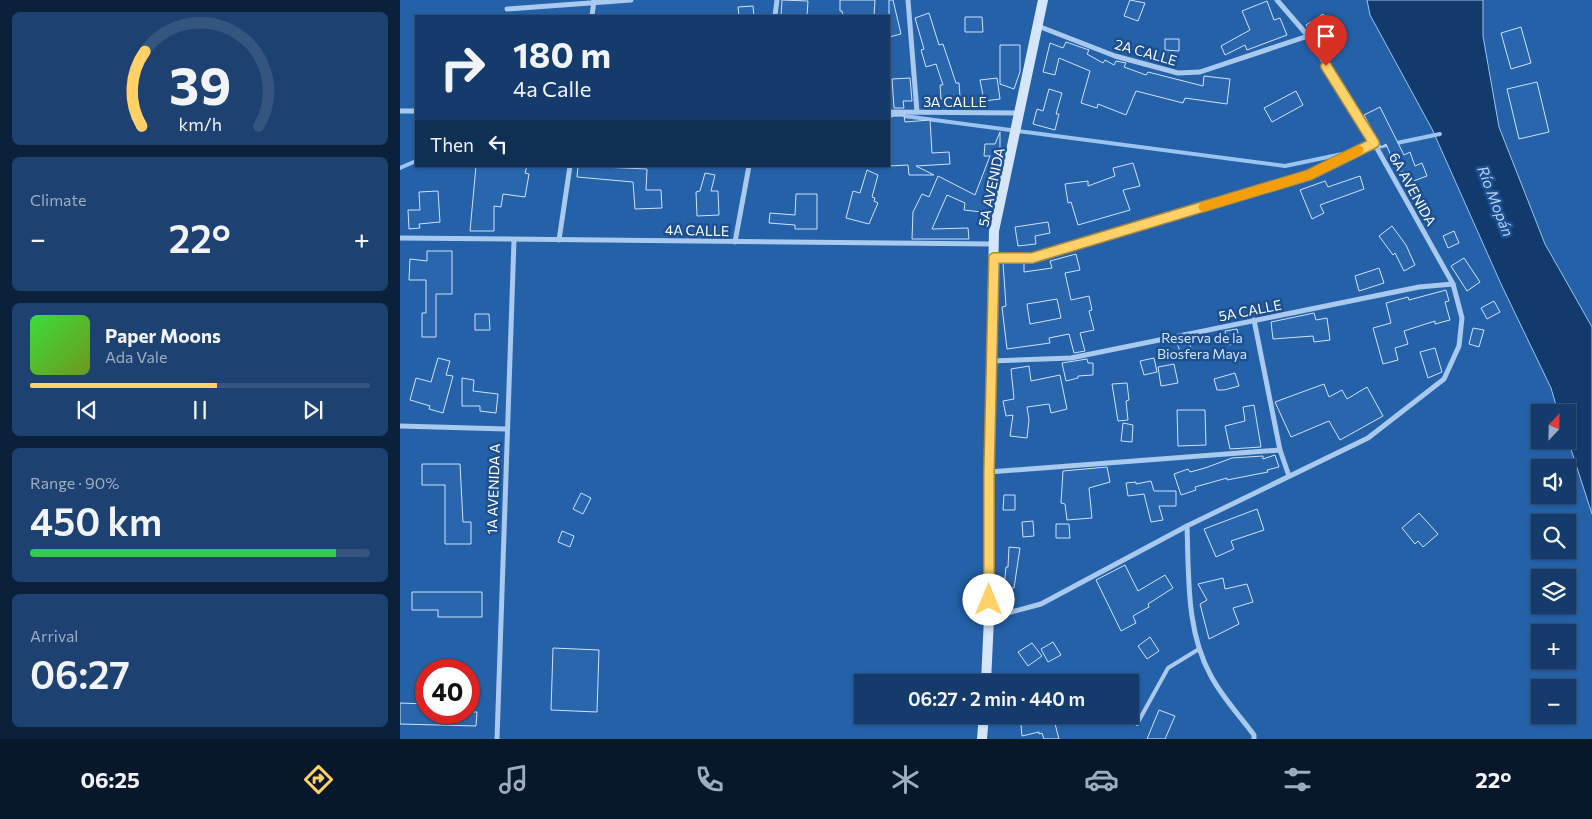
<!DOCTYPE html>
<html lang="en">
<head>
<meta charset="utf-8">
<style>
  :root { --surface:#143b6b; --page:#1d4271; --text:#f1f3f6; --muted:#9dadc1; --line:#33557e; --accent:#ffd166 }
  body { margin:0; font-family:Commissioner,sans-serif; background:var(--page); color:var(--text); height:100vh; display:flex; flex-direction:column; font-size:19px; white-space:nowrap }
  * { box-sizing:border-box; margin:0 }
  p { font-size:16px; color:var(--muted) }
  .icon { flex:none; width:28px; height:28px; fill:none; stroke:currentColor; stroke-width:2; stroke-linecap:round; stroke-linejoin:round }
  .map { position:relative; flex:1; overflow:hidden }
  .drawer { display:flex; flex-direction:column; gap:12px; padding:12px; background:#0b203b; width:400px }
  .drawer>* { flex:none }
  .guide { position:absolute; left:15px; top:15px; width:475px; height:152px; border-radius:0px; box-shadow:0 1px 4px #0004,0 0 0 1px var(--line); background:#143b6b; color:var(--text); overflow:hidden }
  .needle { width:32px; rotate:22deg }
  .tools { position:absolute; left:1131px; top:404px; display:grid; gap:10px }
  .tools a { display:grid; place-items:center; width:45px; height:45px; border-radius:0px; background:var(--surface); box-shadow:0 1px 4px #0004,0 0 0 1px var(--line); font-size:25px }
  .speed { position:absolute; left:15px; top:659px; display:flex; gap:10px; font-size:25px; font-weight:700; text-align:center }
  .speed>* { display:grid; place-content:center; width:65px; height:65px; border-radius:50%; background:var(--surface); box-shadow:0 1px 4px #0004,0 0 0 1px var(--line); line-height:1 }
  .speed .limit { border:8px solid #d22; background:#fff; color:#111 }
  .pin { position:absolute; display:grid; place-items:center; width:42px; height:42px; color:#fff; margin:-51px -21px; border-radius:50% 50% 50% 0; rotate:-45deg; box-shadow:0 0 5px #0007 }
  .pin .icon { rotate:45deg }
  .me { position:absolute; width:55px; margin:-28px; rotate:0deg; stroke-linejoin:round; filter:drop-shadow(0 0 4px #0008) }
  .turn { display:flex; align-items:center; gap:18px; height:105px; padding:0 15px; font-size:22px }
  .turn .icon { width:65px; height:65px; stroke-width:2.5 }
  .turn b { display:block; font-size:35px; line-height:42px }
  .then { display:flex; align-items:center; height:48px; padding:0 15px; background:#0003; gap:10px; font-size:19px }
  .big { font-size:38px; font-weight:600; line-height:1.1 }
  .drawer .tile { flex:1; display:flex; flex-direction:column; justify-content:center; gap:8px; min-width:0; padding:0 18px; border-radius:8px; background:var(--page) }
  .drawer .dial { align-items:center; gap:0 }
  .dial svg { height:130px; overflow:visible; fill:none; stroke:var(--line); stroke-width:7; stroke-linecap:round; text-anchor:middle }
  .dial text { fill:var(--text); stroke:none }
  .song { display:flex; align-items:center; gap:15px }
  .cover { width:60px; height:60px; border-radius:8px; background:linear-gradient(135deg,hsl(120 70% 55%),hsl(80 70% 35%)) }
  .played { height:5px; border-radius:2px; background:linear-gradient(90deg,var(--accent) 55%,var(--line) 55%) }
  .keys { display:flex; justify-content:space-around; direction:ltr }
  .heat { display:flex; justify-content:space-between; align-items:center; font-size:28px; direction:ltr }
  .charge { height:8px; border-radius:4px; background:linear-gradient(90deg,#34c759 90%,var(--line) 0) }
  .trip { position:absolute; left:454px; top:674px; width:285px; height:50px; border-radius:0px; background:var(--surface); box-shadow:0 1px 4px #0004,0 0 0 1px var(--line); font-weight:600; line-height:50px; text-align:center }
  .tab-bar { display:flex; height:80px; justify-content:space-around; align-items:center; background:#08182b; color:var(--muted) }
  .tab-bar .icon { width:35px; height:35px }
  .tab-bar .selected { color:var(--accent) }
  .tab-bar b { font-size:22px; color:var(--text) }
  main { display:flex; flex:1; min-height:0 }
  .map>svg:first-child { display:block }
  .green { fill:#2461a8; fill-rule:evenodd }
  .water { fill:#123a6d; stroke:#9cc4f0 }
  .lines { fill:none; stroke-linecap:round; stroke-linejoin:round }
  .stream { stroke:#9cc4f0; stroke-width:4 }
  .building { fill:#2a66ad; stroke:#cfe3fa; fill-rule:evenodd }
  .lane { stroke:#a9c9ee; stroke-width:4 }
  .street { stroke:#a9c9ee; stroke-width:5 }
  .secondary { stroke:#d6e6fa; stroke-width:10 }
  .route-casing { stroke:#a68842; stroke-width:12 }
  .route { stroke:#ffd166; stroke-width:9 }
  .slow { stroke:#f59e0b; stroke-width:9 }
  .labels { text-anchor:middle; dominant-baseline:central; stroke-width:5; stroke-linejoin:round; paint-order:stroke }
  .street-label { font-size:14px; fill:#fff; stroke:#1b4f8f }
  .park-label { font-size:14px; fill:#cfe3fa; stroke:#1b4f8f }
  .water-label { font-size:15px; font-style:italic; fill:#b5d3f5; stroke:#1b4f8f }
</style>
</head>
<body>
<main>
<section class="drawer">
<div class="tile dial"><svg viewBox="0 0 100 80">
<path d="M14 69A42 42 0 1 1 86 69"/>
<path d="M14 69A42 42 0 0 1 16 23" stroke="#ffd166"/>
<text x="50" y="56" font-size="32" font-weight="700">39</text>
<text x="50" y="72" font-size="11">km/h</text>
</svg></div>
<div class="tile"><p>Climate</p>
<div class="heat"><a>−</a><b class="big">22°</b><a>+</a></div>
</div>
<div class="tile">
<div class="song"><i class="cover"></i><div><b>Paper Moons</b><p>Ada Vale</p></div></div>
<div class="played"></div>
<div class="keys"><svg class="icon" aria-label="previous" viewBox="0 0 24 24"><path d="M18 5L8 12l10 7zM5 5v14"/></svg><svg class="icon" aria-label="pause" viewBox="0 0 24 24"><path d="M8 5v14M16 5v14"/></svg><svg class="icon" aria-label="next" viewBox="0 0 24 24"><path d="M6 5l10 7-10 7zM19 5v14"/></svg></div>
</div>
<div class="tile"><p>Range · 90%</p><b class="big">450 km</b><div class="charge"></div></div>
<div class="tile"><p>Arrival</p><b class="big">06:27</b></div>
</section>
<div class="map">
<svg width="1192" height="739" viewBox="0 0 1192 739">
  <rect width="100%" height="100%" fill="#1b4f8f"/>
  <path class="green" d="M0,0h1192v349l-30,63h-22v28h28l24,74v225h-1192zM16,16h473v150h-473zM1140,468h28v27h-28zM1140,522h28v28h-28zM1140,578h28v27h-28zM1140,632h28v28h-28zM26,670h43v42h-43zM462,682h268v33h-268zM1140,688h28v27h-28z"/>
  <polygon class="water" points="967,0 1083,0 1083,36 1099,127 1145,244 1192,327 1192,514 1168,440 1168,412 1158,412 1151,388 1101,284 1032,129 970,15"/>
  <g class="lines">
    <g class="stream">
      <polyline points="489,114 885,166 952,152"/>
      <polyline points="963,150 1040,134"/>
      <polyline points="0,168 16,161"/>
    </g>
  </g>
  <g class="building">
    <polygon points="382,0 408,1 407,16 381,16"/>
    <polygon points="440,0 475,0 474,16 443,16 442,11 440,11"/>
    <polygon points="489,0 493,0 501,34 489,37"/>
    <polygon points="730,0 745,3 738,21 724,16"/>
    <polygon points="867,1 874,20 880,18 887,35 847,50 845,45 825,55 821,46 850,30 842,11"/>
    <polygon points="353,6 354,16 339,16 338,7"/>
    <polygon points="529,13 539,45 543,44 556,83 559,83 560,97 541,99 540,85 543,85 536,64 526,67 521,50 524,49 515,18"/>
    <polygon points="923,14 940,40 923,51 906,25"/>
    <polygon points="565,17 582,17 583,32 565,32"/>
    <polygon points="1121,27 1131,63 1111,69 1101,33"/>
    <polygon points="765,39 779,39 779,51 765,50"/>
    <polygon points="666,42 689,50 687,54 703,63 705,60 714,65 716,61 726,63 724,67 746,75 748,72 803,86 804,76 830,79 827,104 785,98 783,103 736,91 726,115 698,104 697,108 681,103 690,71 659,58 655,75 643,72 650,43 663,48"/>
    <polygon points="600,45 620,45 620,72 614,89 600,84"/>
    <polygon points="510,78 512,101 503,101 504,108 494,108 492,79"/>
    <polygon points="597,78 600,99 584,101 580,80"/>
    <polygon points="1137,82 1149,132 1119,139 1107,89"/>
    <polygon points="649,89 662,93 656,114 659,114 655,130 633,124 637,109 643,111"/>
    <polygon points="896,91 903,105 872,122 864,108"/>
    <polygon points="980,107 1004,155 1010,152 1015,166 1022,163 1027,176 1008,183 1003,171 998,173 986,144 981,147 964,115"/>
    <polygon points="494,116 504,116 505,122 530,120 532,153 549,152 550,164 516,166 534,175 509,175 508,165 489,166 489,118"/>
    <polygon points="600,132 600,166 592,188 594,189 590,213 564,210 565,203 547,195 532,229 568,228 569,239 512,239 513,212 522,194 529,197 538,176 575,195 590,156 584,156 585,144 595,144"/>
    <polygon points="733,163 740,186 723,190 730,210 678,225 671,202 668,203 665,184 688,181 688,186 715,176 713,168"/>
    <polygon points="76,166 127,166 125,173 129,174 125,197 103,194 101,207 94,206 94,231 70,231"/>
    <polygon points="178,166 247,169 246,190 261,190 262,208 235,209 233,182 177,177"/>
    <polygon points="467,170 478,175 472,197 475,198 474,201 478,203 469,224 446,218 453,191 460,193"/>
    <polygon points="305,173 315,175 311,191 318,191 319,215 297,216 296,192 300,191"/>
    <polygon points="960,176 964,189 920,205 924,213 912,219 900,190 925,181 928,187"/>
    <polygon points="38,191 40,222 19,224 20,228 9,229 8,210 20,210 19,192"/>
    <polygon points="396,194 417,194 417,229 395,229 395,225 369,223 370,213 395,215"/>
    <polygon points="648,222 650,233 635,236 636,244 618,246 615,227"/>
    <polygon points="992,226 1006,245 1015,265 1004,271 995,253 993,255 979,236"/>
    <polygon points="1054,231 1059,243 1048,248 1043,236"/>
    <polygon points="27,251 52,251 52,294 36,294 36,337 22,337 22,313 26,313 26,280 9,280 10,259 27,261"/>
    <path d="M676,254l4,16 -15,3 6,27 18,-4 3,14 -3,1 5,19 -14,3 5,18 -11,2 -5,-19 -20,4 1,5 -43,6 -5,-42 4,-1 -3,-43 21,-1v10l28,-4 -2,-7zM657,299l4,19 -31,6 -3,-20z"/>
    <polygon points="1064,258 1080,282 1067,291 1051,266"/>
    <polygon points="979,268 984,283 959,291 955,276"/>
    <polygon points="1046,290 1049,301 1045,302 1050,320 1035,324 1035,321 1004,331 1008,344 995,348 998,360 983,364 973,328 991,323 986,303 1008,297 1009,300"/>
    <polygon points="1094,301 1100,312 1087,319 1081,308"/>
    <polygon points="914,313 916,320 927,318 930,340 914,342 913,336 873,339 871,322"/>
    <polygon points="75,314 89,314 90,330 75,330"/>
    <polygon points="1073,328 1084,330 1079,347 1069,344"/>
    <polygon points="837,329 840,342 828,345 825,331"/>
    <polygon points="787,339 793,352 782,356 776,341"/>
    <polygon points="1035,348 1042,372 1028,378 1020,352"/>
    <polygon points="38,358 50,361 46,375 53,376 43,413 29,409 30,406 10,400 16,378 31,382"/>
    <polygon points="754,358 757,372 744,375 740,361"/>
    <polygon points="687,359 688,363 693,363 693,375 678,376 678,378 666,381 662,363"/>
    <polygon points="774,364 778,383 761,386 758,367"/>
    <polygon points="629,366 631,381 660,375 667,409 651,413 649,404 627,407 629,420 627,438 610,436 613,415 606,416 603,401 614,399 611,369"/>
    <polygon points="835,373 839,386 824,390 817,390 814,379"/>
    <polygon points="62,378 74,380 73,391 98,394 96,413 80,411 80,406 62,406"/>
    <polygon points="727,383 729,400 726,401 728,420 718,421 712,384"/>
    <polygon points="924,384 929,397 942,390 947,399 967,387 983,416 940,440 929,421 891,437 875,402"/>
    <polygon points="854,405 861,447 830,449 825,426 845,421 843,407"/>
    <polygon points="777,410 805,410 806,445 778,446"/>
    <polygon points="723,423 733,425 732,442 721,441"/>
    <polygon points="875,455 879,467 867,470 868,472 827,480 827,478 795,487 796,490 781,495 774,474 788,469 790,472 805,468 832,458 863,456 863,459"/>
    <polygon points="22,464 60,464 63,522 71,522 71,544 45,544 45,485 22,485"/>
    <polygon points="707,467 710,482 689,488 692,518 667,520 665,504 661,503 663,471"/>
    <polygon points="751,481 754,491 776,491 776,506 759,506 763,520 751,522 744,494 728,496 726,483 736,482 736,484"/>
    <polygon points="181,493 191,498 183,514 173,509"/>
    <polygon points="604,495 615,495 615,510 603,510"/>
    <polygon points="857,509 864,530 831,541 834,549 816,557 804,529"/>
    <polygon points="1019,513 1038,534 1023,547 1018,541 1015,544 1002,528"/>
    <polygon points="633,521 634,536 623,537 622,522"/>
    <polygon points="656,524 669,524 670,538 656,538"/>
    <polygon points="162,531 174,536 170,547 158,542"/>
    <polygon points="609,547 620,548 614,588 604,587 606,567 608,567"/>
    <polygon points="725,565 738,591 765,575 773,588 748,604 749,607 733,616 736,623 721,631 696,580"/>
    <polygon points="823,578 825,589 847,584 853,602 833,608 839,624 809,639 800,604 807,600 798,584"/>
    <polygon points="12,592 82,592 82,617 38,617 38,610 12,610"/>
    <polygon points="750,637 759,651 747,659 738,646"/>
    <polygon points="653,642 661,655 648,662 641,649"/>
    <polygon points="632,643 642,656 628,666 618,652"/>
    <polygon points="153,648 199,650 197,712 151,710"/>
    <polygon points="0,703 26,704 26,712 77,712 76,726 0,724"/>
    <polygon points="759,710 775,716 765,739 747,739"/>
    <polygon points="620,715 640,715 641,722 654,720 659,739 644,739 642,733 639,734 639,732 622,736"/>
  </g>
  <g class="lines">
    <polyline class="lane" points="737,724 768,668 799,649"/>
    <g class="street">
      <polyline points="508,0 517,112"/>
      <polyline points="107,9 231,0"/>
      <polyline points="192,16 194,0"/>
      <polyline points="375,16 377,0"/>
      <polyline points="638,26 715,56 778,73 800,72 908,36"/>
      <polyline points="0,111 16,111"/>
      <polyline points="489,112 621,113"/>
      <polyline points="0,238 594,244"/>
      <polyline points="159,240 170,166"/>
      <polyline points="335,242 349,166"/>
      <polyline points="594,257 632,258 909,175 974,143"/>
      <polyline points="854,320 880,450 889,476"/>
      <polyline points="592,361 671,358 1019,287 1053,284"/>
      <polyline points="0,426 106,429"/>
      <polyline points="589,472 880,450"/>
      <path d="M787,526c2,51 -1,105 24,150 11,21 29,40 43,59v4"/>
      <polyline points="589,618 641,604 787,526 968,438 1044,379 1059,346 1062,318 1053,284 974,143 908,36 877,0"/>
      <polyline points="97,739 114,240"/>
    </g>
    <g class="secondary">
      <polyline points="586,682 589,618 589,472 594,231 643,0"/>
      <polyline points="582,739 584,715"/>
    </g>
  </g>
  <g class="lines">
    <g class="route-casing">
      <polyline id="route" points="589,600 589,472 594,258 632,258 909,175 974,143 926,66"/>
    </g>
    <use href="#route" class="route"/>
    <polyline class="slow" points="803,207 909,175 959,150"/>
  </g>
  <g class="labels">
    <g class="street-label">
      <text transform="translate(746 52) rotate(16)">2A CALLE</text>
      <text x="555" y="101">3A CALLE</text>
      <text transform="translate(591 187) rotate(-78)">5A AVENIDA</text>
      <text transform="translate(1013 189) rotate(61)">6A AVENIDA</text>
      <text transform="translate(297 230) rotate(1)">4A CALLE</text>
      <text transform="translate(850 310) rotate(-11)">5A CALLE</text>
      <text transform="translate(93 489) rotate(-88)">1A AVENIDA A</text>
    </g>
    <g class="park-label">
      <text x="802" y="337">Reserva de la<tspan x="802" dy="16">Biosfera Maya</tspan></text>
    </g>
    <g class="water-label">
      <text transform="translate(1096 201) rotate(69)">Río Mopán</text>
    </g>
  </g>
</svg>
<div class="tools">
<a><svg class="needle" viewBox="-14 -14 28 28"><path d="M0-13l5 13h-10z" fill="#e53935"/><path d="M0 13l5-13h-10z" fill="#9dadc1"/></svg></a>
<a><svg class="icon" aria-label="sound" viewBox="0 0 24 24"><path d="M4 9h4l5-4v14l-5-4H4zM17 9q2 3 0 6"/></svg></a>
<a><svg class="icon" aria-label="search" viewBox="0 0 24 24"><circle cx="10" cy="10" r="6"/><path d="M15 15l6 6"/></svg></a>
<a><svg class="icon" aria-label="layers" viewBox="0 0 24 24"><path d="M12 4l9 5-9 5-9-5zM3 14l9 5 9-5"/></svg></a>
<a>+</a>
<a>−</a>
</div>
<div class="speed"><div class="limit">40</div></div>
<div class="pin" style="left:926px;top:66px;background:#d93025"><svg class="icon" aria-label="arrive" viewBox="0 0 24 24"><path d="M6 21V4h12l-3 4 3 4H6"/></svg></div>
<svg class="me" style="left:589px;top:600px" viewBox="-20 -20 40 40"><circle r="19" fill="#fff"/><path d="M0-13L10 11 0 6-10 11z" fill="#ffd166"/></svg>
<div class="trip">06:27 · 2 min · 440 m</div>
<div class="guide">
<div class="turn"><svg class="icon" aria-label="right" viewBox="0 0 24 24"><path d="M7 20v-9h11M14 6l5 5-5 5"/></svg><div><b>180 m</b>4a Calle</div></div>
<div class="then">Then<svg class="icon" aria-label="left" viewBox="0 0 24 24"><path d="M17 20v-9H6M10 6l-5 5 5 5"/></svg></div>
</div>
</div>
</main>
<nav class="tab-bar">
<b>06:25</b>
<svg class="icon selected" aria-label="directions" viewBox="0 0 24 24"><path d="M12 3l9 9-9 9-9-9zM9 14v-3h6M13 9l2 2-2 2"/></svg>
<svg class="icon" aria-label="music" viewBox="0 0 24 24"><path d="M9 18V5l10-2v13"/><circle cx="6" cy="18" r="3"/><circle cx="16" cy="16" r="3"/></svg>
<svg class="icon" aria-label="phone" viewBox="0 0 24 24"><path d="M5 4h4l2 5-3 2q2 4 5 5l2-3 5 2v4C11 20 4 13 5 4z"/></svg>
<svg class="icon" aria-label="climate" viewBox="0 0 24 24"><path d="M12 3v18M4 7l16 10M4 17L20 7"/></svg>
<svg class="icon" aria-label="car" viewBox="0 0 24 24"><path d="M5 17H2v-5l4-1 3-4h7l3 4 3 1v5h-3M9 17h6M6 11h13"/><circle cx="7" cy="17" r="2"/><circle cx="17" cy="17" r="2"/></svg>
<svg class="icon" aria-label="filters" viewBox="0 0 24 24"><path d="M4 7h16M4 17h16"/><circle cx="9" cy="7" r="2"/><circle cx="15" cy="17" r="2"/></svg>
<b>22°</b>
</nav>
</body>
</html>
